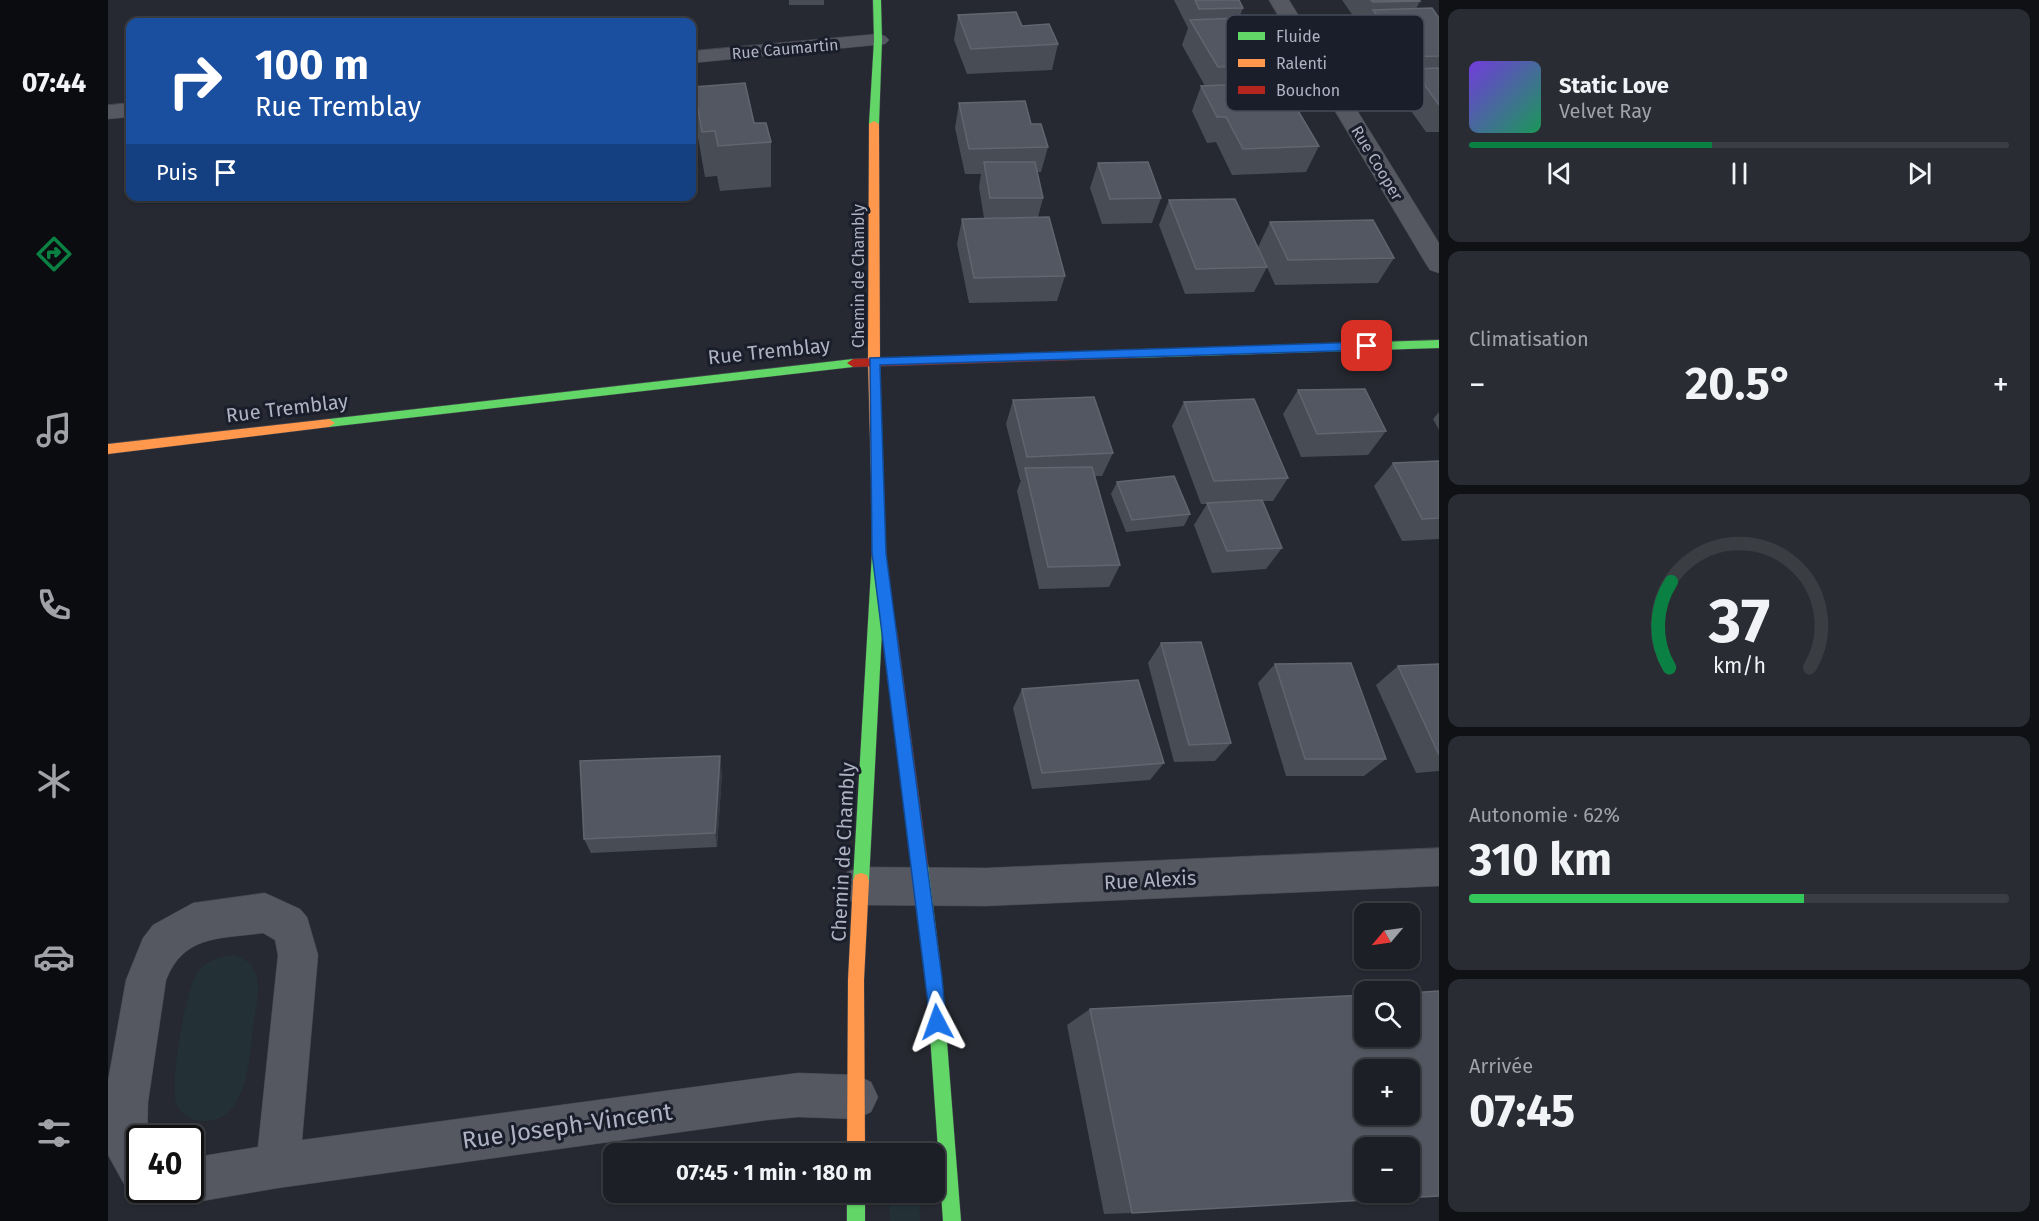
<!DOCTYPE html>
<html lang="fr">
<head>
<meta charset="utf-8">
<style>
  :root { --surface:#1c1f25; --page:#292c32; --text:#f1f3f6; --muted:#a0a2a7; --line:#3a3d42; --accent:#0b8043 }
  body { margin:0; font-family:"Fira Sans",sans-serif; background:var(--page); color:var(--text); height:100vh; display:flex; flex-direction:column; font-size:22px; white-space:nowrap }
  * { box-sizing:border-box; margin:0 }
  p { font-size:20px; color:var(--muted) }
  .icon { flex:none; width:33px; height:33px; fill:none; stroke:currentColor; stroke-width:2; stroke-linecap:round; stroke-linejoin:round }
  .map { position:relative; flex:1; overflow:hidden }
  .drawer { display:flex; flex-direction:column; gap:9px; padding:9px; background:#0f1114; width:600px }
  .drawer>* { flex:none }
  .hud { position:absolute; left:18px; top:18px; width:570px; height:183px; border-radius:12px; box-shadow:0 2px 4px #0004,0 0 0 2px var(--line); background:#1a4fa0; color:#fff; overflow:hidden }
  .needle { width:39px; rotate:241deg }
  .tools { position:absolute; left:1246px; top:903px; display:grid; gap:12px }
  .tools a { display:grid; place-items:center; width:66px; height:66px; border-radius:12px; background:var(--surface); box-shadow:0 2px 4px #0004,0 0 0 2px var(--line); font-size:30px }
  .speed { position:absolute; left:18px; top:1125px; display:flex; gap:12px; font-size:30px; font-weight:700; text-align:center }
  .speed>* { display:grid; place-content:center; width:78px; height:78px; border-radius:50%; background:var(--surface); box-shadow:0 2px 4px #0004,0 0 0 2px var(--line); line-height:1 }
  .speed .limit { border:3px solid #111; border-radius:9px; background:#fff; color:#111 }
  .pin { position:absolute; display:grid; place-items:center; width:51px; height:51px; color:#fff; margin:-26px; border-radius:12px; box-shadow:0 3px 9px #0006 }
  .me { position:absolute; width:66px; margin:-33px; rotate:356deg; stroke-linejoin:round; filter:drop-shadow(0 0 4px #0008) }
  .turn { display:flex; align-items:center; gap:21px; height:126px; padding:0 30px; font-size:27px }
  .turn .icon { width:78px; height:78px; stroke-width:2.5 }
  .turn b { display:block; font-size:42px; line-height:51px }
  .then { display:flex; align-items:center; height:57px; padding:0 30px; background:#0003; gap:12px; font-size:22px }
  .big { font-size:45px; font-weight:700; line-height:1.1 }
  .drawer .card { flex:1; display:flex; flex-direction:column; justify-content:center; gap:9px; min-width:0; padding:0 21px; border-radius:12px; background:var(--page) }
  .drawer .dial { align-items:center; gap:0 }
  .dial svg { height:156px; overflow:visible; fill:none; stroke:var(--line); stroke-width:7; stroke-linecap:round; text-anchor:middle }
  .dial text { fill:var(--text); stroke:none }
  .song { display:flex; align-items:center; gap:18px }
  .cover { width:72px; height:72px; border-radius:9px; background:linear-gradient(135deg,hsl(260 70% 55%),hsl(150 70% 35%)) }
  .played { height:6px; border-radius:3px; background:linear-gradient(90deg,var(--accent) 45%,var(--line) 45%) }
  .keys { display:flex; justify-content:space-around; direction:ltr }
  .heat { display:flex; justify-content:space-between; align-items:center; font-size:33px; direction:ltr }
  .charge { height:9px; border-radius:4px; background:linear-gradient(90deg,#34c759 62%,var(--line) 0) }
  .trip { position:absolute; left:495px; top:1143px; width:342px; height:60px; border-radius:12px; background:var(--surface); box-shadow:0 2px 4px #0004,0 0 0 2px var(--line); font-weight:700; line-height:60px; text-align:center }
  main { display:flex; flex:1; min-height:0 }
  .tab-bar { display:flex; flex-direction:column; width:108px; justify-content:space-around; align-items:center; background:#0b0c0f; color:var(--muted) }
  .tab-bar .icon { width:42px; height:42px }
  .tab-bar .selected { color:var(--accent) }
  .tab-bar b { font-size:27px; color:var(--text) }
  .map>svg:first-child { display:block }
  .green { fill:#233036 }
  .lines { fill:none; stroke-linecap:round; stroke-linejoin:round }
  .street-casing { stroke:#43464e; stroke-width:1 }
  .fast-casing { stroke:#43464e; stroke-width:1 }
  .slow-casing { stroke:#43464e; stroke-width:1 }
  .jam-casing { stroke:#43464e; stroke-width:1 }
  .street { fill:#555860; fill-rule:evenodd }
  .fast { fill:#63d668; fill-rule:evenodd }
  .slow { fill:#ff974d; fill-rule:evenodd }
  .jam { fill:#b3261e; fill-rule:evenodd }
  .wall { fill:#484c55 }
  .shaded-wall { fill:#363942 }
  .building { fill:#535761; stroke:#616570; stroke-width:1.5; fill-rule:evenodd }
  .route { fill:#1a73e8; stroke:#114b97; stroke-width:1.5 }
  .labels { text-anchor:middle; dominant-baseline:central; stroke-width:6; stroke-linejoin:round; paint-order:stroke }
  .far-street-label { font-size:16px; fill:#aeb3c3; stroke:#1a1e2b }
  .street-label { font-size:20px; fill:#aeb3c3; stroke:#1a1e2b }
  .near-street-label { font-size:24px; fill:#aeb3c3; stroke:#1a1e2b }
  .key { fill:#1a1e2b; stroke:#464b59; stroke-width:1.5 }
  .key-label { font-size:16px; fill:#aeb3c3 }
</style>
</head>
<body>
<main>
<nav class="tab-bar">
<b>07:44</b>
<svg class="icon selected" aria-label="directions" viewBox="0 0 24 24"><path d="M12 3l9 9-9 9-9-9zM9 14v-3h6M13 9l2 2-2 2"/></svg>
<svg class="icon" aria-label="music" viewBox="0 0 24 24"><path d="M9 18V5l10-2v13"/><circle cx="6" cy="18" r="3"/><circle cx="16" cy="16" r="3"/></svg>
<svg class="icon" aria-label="phone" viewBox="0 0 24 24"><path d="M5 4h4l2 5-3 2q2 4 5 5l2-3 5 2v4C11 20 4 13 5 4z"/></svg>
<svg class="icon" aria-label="climate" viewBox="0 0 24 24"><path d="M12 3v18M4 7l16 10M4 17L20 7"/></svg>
<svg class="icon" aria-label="car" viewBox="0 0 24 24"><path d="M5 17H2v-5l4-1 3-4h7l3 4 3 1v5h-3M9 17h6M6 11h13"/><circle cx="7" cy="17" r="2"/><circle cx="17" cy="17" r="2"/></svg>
<svg class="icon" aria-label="filters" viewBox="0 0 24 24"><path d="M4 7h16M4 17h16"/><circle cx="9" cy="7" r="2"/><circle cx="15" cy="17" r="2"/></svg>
</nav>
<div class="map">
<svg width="1331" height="1221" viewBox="0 0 1331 1221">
  <rect width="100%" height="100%" fill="#262931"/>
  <g class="green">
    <path d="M123,955c11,3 20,5 24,17 7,16 0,38 -2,54 -3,34 -7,105 -58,94 -8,-1 -16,-9 -19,-17 -6,-22 9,-115 23,-133 9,-10 20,-13 32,-15z"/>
    <polygon points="781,1193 811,1193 812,1221 782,1221"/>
  </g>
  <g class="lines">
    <g class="street-casing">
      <g id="street">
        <polygon points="1161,0 1181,0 1331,243 1331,273 1322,270 1318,264"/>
        <polygon points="770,34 777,36 781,40 777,44 584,63 584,51"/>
        <polygon points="22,103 22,117 0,119 0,105"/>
        <polygon points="1331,848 1331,886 878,906 753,905 739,900 734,886 739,872 753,867 878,868"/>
        <path d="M157,893l35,16 7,8 11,38 -16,185 496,-67 58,2 15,7 7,15 -7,15 -15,7 -58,-2 -31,3 -489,68 -88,15 -16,-6 -3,-7h19v-32l68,-11 20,-192 -3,-15 -12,-7c-42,6 -79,1 -97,47l-18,122 -1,36h-7v52h2h-2l-16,-6 -16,-29v-74l18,-101 17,-42 10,-13 40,-22z"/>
      </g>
    </g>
    <g class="fast-casing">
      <g id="fast">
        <polygon points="765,0 773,0 774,40 771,124 766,127 761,124 766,40"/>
        <polygon points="1331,340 1331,348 1025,358 1019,354 1025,350"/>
        <polygon points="745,359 751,363 745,367 221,427 215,423 221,419"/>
        <polygon points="769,471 775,476 778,553 761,881 759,887 753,889 747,887 745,881 764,553 763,476"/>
        <polygon points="812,857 818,860 820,865 834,978 853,1221 835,1221 818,978 804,865 806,860"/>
        <rect x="739" y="1192" width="18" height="29"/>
      </g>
    </g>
    <g class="slow-casing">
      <g id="slow">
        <polygon points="766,121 771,124 772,361 775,476 769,481 763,476 760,361 761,124"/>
        <polygon points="221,419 227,423 221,427 0,454 0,444"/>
        <polygon points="753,873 759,875 761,881 756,980 757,1154 739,1154 740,980 745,881 747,875"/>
      </g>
    </g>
    <g class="jam-casing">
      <g id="jam">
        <polygon points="1025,350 1031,354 1025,358 745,367 739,363 745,359"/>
        <polygon points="782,626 787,628 789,632 820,865 818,870 812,873 806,870 804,865 775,632 777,628"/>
      </g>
    </g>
    <use href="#street" class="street"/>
    <use href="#fast" class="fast"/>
    <use href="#slow" class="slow"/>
    <use href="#jam" class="jam"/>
  </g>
  <g class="wall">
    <rect x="681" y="0" width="35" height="5"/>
    <polygon points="1066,0 1131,0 1135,8 1131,18 1161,65 1150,90 1141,91 1145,98 1211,146 1198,172 1124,175 1108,142 1099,143 1084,111 1093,86 1097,86 1074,45 1080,28"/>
    <polygon points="1234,0 1311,0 1312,1 1308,9 1331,18 1331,132 1318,132 1291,94 1297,82 1286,83 1253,35 1257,27 1253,27"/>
    <polygon points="850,15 914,26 950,44 944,70 859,74 846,40"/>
    <polygon points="586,87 646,123 663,142 663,187 612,191 609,176 597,177 589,132"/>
    <polygon points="851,103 923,124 940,147 933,172 929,172 935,198 930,217 957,276 949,301 861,303 849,244 854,219 876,218 871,187 873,174 857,174 847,128"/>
    <polygon points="990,163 1053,198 1044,223 994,224 982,188"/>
    <polygon points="1061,200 1159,267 1146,292 1077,294 1051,225"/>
    <polygon points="1162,222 1286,258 1270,283 1167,285 1150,247"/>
    <polygon points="1190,390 1278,431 1260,455 1193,457 1175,414"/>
    <polygon points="905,400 1005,453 994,476 987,476 1012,565 1001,587 931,589 909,491 913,480 912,480 898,424"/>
    <polygon points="1076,402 1180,478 1165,501 1154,501 1174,548 1158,569 1104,573 1086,525 1099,504 1093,504 1064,426"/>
    <polygon points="1331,412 1331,430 1325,419"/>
    <polygon points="1331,461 1331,539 1294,541 1266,486 1285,463"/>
    <polygon points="1009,482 1082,514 1076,526 1018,532 1003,494"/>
    <polygon points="1053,643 1123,743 1107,761 1066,762 1040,663"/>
    <polygon points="1167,664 1278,759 1256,776 1178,776 1150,683"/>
    <polygon points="1331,664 1331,771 1308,773 1268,685 1290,666"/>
    <polygon points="914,689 1056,763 1042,780 924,789 905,708"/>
    <polygon points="614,773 609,847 483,853 476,839"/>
    <polygon points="982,1009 1024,1213 996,1214 959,1025"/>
  </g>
  <polygon class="shaded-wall" points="612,756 614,773 609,847 607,833"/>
  <g class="building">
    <polygon points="1087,0 1131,0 1135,8 1091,9"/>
    <polygon points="1263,0 1311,0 1312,1 1265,2"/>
    <polygon points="1324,8 1331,18 1331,56 1300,57 1265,10"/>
    <polygon points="908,12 914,26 941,24 950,44 863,49 850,15"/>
    <polygon points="1131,18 1161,65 1110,67 1082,20"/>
    <polygon points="1331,68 1331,105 1305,69"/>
    <polygon points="637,83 646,123 658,123 663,142 610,146 607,131 594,132 586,87"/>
    <polygon points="1137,84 1145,98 1182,97 1211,146 1135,149 1118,117 1109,117 1093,86"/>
    <polygon points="917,101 923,124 933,124 940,147 861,149 851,103"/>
    <polygon points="876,162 927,162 935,198 882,198"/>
    <polygon points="1040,162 1053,198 1002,199 990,163"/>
    <polygon points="1127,199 1159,267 1088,269 1061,200"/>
    <polygon points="941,217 957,276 866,278 854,219"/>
    <polygon points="1265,220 1286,258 1180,260 1162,222"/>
    <polygon points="1257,389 1278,431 1209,434 1190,390"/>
    <polygon points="986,397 1005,453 919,457 905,400"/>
    <polygon points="1146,399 1180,478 1106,481 1076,402"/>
    <polygon points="1331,461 1331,518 1314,519 1285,463"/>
    <polygon points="984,467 1012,565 940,567 917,468"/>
    <polygon points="1066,476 1082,514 1024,520 1009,482"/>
    <polygon points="1154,500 1174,548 1119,551 1099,503"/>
    <polygon points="1093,642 1123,743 1081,745 1053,643"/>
    <polygon points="1243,663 1278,759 1197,759 1167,664"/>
    <polygon points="1331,664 1331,755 1290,666"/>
    <polygon points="1030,680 1056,763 934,773 914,689"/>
    <polygon points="612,756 607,833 476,839 472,761"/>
    <path d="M1331,991v205l-307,17 -42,-204 275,-14v41h45v-43zM1257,1070h45v44h-45zM1257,1148h45v44h-45z"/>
  </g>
  <polygon class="route" points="1259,342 1265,346 1259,350 772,365 778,553 834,978 838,1022 835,1028 829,1031 823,1028 764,553 762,358"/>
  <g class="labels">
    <g class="far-street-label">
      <text transform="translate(677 49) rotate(-5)">Rue Caumartin</text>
      <text transform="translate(1269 163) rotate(59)">Rue Cooper</text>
      <text transform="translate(750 276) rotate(-90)">Chemin de Chambly</text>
    </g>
    <g class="street-label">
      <text transform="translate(661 351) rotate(-6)">Rue Tremblay</text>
      <text transform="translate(179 408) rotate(-7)">Rue Tremblay</text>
      <text transform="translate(735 852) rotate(-87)">Chemin de Chambly</text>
      <text transform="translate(1042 880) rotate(-3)">Rue Alexis</text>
    </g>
    <g class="near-street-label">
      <text transform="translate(459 1126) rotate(-8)">Rue Joseph-Vincent</text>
    </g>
  </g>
  <rect x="1118" y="15" width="198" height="96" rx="9" class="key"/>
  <rect x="1130" y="32" width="27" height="8" fill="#63d668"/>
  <rect x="1130" y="59" width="27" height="8" fill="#ff974d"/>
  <rect x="1130" y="86" width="27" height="8" fill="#b3261e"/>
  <g class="key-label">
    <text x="1168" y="42">Fluide</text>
    <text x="1168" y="69">Ralenti</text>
    <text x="1168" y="96">Bouchon</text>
  </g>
</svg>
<div class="tools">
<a><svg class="needle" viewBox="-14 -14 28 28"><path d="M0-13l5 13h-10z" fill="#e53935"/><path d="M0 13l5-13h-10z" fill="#a0a2a7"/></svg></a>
<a><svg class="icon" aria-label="search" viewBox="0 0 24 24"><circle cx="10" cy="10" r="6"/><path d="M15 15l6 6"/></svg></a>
<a>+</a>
<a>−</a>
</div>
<div class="speed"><div class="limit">40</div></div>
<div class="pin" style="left:1259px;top:346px;background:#d93025"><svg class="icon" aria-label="arrive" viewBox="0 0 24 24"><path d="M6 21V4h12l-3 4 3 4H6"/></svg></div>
<svg class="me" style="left:829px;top:1022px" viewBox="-20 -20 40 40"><path d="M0-17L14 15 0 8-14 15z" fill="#1a73e8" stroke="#fff" stroke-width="4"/></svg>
<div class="trip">07:45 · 1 min · 180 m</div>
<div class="hud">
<div class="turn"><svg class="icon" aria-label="right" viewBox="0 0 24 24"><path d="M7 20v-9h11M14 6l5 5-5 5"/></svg><div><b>100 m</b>Rue Tremblay</div></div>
<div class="then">Puis<svg class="icon" aria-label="arrive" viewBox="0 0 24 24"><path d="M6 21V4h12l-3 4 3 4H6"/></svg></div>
</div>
</div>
<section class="drawer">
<div class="card">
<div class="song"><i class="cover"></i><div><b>Static Love</b><p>Velvet Ray</p></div></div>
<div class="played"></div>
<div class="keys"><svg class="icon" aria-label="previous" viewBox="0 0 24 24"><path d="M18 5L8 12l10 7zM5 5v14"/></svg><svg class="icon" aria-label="pause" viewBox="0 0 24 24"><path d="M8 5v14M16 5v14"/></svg><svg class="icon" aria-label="next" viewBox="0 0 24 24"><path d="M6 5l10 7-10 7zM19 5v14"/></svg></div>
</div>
<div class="card"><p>Climatisation</p>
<div class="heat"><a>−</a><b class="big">20.5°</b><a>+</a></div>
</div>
<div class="card dial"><svg viewBox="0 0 100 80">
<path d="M14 69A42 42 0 1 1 86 69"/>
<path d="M14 69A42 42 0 0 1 15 25" stroke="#0b8043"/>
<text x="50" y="56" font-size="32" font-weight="700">37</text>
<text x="50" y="72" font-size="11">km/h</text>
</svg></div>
<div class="card"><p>Autonomie · 62%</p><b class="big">310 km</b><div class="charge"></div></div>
<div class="card"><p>Arrivée</p><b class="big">07:45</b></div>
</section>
</main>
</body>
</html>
